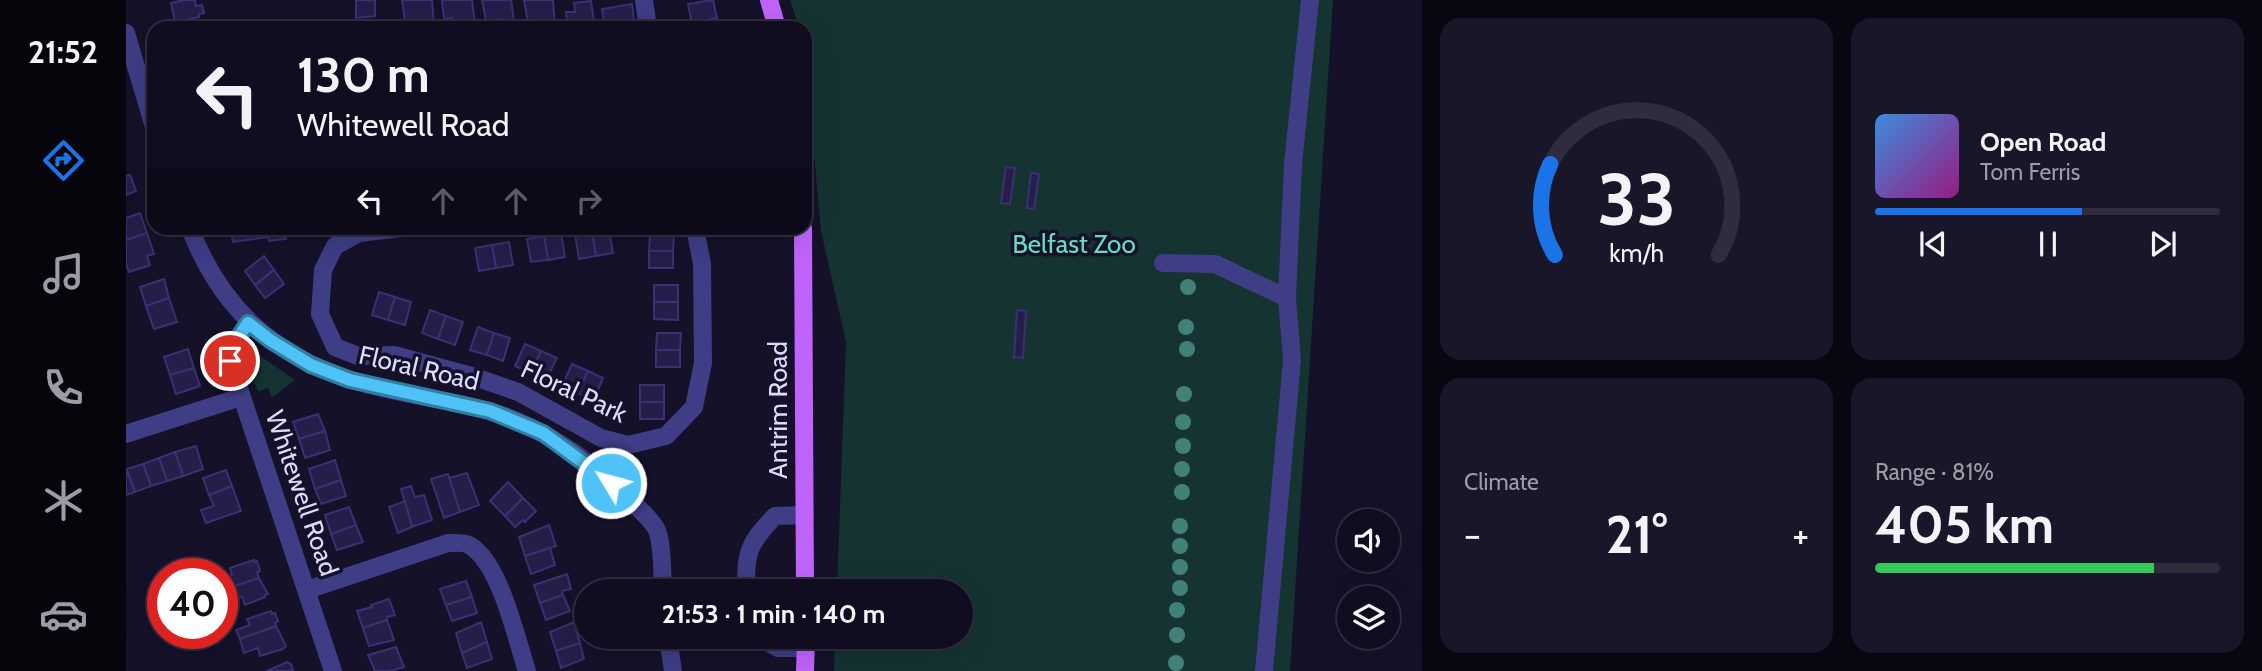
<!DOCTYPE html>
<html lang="en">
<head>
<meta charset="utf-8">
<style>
  :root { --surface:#0f0d1f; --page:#181628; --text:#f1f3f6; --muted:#9b9ca4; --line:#2f2d3d; --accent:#1a73e8 }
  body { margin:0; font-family:Cabin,sans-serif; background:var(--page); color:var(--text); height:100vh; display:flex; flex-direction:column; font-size:26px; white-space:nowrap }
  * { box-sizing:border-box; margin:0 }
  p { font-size:23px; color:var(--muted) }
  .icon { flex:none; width:38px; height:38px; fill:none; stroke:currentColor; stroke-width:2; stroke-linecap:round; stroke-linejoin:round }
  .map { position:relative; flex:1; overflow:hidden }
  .drawer { display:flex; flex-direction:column; gap:18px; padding:18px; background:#080711; width:840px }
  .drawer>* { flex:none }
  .hud { position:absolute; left:21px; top:21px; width:665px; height:214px; border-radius:21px; box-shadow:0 7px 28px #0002,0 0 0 2px var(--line); background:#0f0d1f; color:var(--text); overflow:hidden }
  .fabs { position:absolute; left:1211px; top:509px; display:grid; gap:14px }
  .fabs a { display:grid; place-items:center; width:63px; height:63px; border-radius:50%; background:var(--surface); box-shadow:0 7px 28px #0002,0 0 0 2px var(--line); font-size:35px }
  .speed { position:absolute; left:21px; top:558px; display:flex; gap:14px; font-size:35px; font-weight:700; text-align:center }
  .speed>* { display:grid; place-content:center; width:91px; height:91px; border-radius:50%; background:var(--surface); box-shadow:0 7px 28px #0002,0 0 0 2px var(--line); line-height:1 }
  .speed .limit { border:10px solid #d22; background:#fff; color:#111 }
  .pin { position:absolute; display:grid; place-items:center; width:60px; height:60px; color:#fff; margin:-30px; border:4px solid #fff; border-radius:50%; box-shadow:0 2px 7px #0007 }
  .me { position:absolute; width:77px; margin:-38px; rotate:307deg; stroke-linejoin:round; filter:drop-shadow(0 0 5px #0008) }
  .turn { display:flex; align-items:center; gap:24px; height:147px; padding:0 35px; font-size:32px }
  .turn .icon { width:91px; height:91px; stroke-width:2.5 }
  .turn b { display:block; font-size:49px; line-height:60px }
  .lanes { display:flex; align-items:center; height:66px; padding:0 35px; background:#0003; justify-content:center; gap:35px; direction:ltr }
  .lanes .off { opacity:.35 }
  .big { font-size:52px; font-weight:700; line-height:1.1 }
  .drawer .card { flex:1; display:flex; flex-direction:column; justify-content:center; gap:10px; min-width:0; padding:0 24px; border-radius:21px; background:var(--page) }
  .drawer .dial { align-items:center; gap:0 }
  .dial svg { height:182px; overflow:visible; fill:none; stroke:var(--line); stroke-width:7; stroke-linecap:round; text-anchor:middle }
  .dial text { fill:var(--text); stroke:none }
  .song { display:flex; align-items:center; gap:21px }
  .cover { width:84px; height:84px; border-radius:10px; background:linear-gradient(135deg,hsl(210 70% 55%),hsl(310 70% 35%)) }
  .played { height:7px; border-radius:4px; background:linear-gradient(90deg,var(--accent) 60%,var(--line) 60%) }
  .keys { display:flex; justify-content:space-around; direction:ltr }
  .heat { display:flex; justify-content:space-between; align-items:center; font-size:38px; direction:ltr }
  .charge { height:10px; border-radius:5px; background:linear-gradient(90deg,#34c759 81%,var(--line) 0) }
  .drawer .tiles { flex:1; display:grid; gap:18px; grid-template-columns:repeat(2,1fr) }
  .trip { position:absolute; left:448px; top:579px; width:399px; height:70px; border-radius:35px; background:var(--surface); box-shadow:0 7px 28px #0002,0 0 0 2px var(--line); font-weight:700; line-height:70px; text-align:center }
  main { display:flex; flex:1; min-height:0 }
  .tab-bar { display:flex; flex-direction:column; width:126px; justify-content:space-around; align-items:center; background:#06050c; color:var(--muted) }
  .tab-bar .icon { width:49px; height:49px }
  .tab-bar .active { color:var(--accent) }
  .tab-bar b { font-size:32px; color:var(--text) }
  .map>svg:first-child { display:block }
  .green { fill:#143331 }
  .building { fill:#251e49; stroke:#3c3074; stroke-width:2 }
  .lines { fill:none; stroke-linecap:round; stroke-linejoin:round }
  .minor { stroke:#3e3d86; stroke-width:18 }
  .major { stroke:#bf64fb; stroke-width:18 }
  .tree { fill:#41817a }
  .route-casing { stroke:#337fa1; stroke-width:18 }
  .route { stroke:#4fc3f7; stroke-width:12 }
  .labels { text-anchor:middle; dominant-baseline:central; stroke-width:7; stroke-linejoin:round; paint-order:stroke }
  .park-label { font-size:26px; fill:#66ddbd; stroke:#141129 }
  .street-label { font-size:26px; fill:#dddafe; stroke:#141129 }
</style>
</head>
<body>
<main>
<nav class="tab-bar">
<b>21:52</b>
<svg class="icon active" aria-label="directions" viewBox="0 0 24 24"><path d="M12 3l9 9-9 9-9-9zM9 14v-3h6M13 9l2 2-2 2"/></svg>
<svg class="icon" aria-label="music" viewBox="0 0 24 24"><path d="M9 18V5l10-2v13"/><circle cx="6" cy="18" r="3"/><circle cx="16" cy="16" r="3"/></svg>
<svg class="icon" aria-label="phone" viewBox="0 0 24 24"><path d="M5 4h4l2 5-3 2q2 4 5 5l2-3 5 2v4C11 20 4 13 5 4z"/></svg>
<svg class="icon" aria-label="climate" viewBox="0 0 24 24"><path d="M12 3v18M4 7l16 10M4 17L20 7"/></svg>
<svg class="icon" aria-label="car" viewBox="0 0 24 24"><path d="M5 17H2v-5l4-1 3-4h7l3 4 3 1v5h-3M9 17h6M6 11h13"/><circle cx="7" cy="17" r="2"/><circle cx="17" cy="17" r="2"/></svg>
</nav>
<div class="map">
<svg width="1296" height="671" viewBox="0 0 1296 671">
  <rect width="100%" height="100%" fill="#141129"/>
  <g class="green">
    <polygon points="664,0 1207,0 1164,671 708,671 709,637 835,637 835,592 711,591 720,342 695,231 679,56 679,28 673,28"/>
    <polygon points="130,353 169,380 146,398 142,388 132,391 119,363 125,354"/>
  </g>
  <g class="building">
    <polygon points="58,0 69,0 70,6 76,5 78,13 73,14 73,17 49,22 45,3"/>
    <polygon points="230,0 249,0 249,16 230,18"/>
    <polygon points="276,0 306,0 308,24 298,25 298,21 279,22"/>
    <polygon points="316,0 346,0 349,24 327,28 326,18 318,19"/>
    <polygon points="356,0 385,0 389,28 377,28 376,19 360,21"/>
    <polygon points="398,0 427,0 429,28 403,28"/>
    <polygon points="587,0 591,18 566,23 562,4"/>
    <polygon points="465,1 469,28 442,28 440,12 449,12 448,3"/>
    <polygon points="506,4 509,28 479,28 476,9"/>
    <polygon points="591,18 593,28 567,28 566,23"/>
    <polygon points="880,167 889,168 884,204 875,203"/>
    <polygon points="905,173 913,174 908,209 901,208"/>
    <polygon points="4,175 10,191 0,195 0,176"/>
    <polygon points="14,213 21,233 0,240 0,218"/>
    <polygon points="104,228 139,228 140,231 157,228 160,239 143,241 142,237 107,242"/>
    <polygon points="483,229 487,253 470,256 466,232"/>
    <polygon points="466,232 470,256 453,259 449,235"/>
    <polygon points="21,233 28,254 21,256 24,265 3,272 0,264 0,240"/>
    <polygon points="435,233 439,257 422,260 418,236"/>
    <polygon points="524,234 548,234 547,251 523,251"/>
    <polygon points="418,236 422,260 405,262 401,239"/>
    <polygon points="383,242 387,265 370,268 366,245"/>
    <polygon points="366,245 370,268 353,271 349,248"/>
    <rect x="523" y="251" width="24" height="17"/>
    <polygon points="138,256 148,270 129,285 119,271"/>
    <polygon points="148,270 158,284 139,298 129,285"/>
    <polygon points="38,279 43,298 20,306 14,287"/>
    <rect x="528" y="285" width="24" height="17"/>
    <polygon points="253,292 269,297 262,320 246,315"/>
    <polygon points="269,297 285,302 279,325 262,320"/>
    <polygon points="43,298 51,322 28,329 20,306"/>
    <polygon points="528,302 552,302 552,320 528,319"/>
    <polygon points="304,310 320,316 312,339 296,333"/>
    <polygon points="891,310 900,311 897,358 888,357"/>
    <polygon points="320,316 337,322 329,345 312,339"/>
    <polygon points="352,327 368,333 361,355 344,350"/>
    <polygon points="368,333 384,338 377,361 361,355"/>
    <polygon points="531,333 555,333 554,350 530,350"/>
    <polygon points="399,344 415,351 405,373 389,366"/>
    <polygon points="62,349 68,368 44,375 38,357"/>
    <rect x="530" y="350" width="24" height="17"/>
    <polygon points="415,351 431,358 420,380 405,373"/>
    <polygon points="446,364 462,371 452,393 436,386"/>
    <polygon points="68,368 74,386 50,394 44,375"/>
    <polygon points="462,371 477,378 468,400 452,393"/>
    <rect x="514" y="385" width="24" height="17"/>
    <rect x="514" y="402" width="24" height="17"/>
    <polygon points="192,414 199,431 173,439 167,422"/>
    <polygon points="199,431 204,450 179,458 173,439"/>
    <polygon points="70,446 77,469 57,476 49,452"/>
    <polygon points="49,452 57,476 41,481 33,458"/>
    <polygon points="33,458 41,481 25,486 17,464"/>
    <polygon points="209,460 215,480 189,489 183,469"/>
    <polygon points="17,464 25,486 9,492 1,469"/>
    <polygon points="0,469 9,492 0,495"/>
    <polygon points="100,470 106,486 83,495 77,478"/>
    <polygon points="341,473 353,505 334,512 323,478"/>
    <polygon points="322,474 334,512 318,518 305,479"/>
    <polygon points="215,480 220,496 195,504 189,489"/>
    <polygon points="382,482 397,498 379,516 364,501"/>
    <polygon points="106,486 115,511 80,523 75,510 88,506 83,495"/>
    <polygon points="285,486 289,497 298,495 306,520 286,527 275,489"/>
    <polygon points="397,498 410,511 399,522 397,520 389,527 379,516"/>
    <polygon points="279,501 286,527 272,533 263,507"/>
    <polygon points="223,507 230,525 205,534 199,515"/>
    <polygon points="230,525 237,542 211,550 205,534"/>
    <polygon points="423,525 430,546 399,556 393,537"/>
    <polygon points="424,548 429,565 405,574 399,556"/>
    <polygon points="128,560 128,562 131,561 134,571 131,572 133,578 100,589 96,579 106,575 104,568"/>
    <polygon points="441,574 445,589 436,591 437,595 414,603 408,585"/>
    <polygon points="133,578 142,594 139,595 139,597 119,605 116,596 103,601 100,589"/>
    <polygon points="340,581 346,597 320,605 314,589"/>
    <polygon points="437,595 444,611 420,620 414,603"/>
    <polygon points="346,597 351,613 326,621 320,605"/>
    <polygon points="263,599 269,615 261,617 261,620 237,628 231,611 246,607 245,605"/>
    <polygon points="145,611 146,614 149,613 152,621 149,623 150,626 114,639 110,630 124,625 121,619"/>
    <polygon points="261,620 268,640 243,646 237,628"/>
    <polygon points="355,622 361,642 336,653 330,633"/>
    <polygon points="448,622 454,643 430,651 424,632"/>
    <polygon points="150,626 160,646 157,649 134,656 132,648 118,653 114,639"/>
    <polygon points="361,642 366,659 341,668 336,653"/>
    <polygon points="454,643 458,659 435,668 430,651"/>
    <polygon points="270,647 278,667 264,671 249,671 242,655"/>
    <polygon points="161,662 165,664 167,671 141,671"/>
  </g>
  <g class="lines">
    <g class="minor">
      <polyline points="518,0 522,28"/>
      <polyline points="0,33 28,127"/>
      <path d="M64,228c29,76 80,126 159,151 45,15 94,19 140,32 47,14 95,44 130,79 10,10 36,31 39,43 5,18 4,40 5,59"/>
      <polyline points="275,228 233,233 209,246 197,270 194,314 209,347 232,356 268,355 349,377 392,392 475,438 502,445 540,436 568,407 577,363 576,264 569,228"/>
      <polyline points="1037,263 1089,264 1161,298"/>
      <polyline points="123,323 110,341 104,361 207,671"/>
      <polyline points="0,434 115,397"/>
      <path d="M181,590l141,-47c6,0 16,-1 21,2 31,17 47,93 58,126"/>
      <path d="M620,592c0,-40 1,-47 29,-76l30,-1"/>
      <polyline points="542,637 547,671"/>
      <polyline points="633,637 652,648 680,648"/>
      <polyline points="1138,671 1166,360 1161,298 1167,164 1184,0"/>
    </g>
    <g class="major">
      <polyline points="643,0 651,28"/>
      <polyline points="677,228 679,592"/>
      <polyline points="679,671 680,637"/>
    </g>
  </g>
  <g class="tree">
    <circle cx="1062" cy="287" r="8"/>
    <circle cx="1060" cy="327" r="8"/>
    <circle cx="1061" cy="349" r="8"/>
    <circle cx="1058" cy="394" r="8"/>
    <circle cx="1057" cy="422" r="8"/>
    <circle cx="1057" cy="446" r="8"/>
    <circle cx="1056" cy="469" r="8"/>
    <circle cx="1056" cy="492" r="8"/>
    <circle cx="1054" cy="526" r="8"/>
    <circle cx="1054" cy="546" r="8"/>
    <circle cx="1054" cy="567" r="8"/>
    <circle cx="1054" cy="588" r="8"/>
    <circle cx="1051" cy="610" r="8"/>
    <circle cx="1051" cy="635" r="8"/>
    <circle cx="1050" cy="663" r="8"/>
  </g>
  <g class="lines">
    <g class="route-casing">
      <polyline id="route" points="104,361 110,341 122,323 144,340 185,365 224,380 364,411 417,433 485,483"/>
    </g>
    <use href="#route" class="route"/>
  </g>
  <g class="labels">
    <g class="park-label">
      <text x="948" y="244">Belfast Zoo</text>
    </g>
    <g class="street-label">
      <text transform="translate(293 368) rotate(13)">Floral Road</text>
      <text transform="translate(448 391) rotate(25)">Floral Park</text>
      <text transform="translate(652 410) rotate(-90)">Antrim Road</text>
      <text transform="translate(176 493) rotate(71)">Whitewell Road</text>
    </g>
  </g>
</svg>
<div class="fabs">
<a><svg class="icon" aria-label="sound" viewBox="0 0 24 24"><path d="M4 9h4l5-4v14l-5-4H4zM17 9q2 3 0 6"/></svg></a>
<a><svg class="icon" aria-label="layers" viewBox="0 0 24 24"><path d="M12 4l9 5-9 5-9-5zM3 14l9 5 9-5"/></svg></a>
</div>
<div class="speed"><div class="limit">40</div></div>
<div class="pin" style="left:104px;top:361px;background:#d93025"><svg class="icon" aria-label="arrive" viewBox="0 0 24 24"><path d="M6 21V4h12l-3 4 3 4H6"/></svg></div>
<svg class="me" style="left:485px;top:483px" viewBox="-20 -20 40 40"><circle r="17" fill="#4fc3f7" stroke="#fff" stroke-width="3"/><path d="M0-11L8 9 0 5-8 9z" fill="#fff"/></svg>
<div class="trip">21:53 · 1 min · 140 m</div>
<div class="hud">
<div class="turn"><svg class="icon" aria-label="left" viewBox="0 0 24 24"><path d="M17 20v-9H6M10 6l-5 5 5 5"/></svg><div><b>130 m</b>Whitewell Road</div></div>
<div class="lanes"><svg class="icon" aria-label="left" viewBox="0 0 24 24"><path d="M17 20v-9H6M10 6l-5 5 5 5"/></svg><svg class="icon off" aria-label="ahead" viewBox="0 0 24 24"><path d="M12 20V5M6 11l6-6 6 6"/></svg><svg class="icon off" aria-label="ahead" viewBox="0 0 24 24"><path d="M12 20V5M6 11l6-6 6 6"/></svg><svg class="icon off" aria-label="right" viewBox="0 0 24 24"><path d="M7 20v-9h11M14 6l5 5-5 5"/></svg></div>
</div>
</div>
<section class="drawer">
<div class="tiles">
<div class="card dial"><svg viewBox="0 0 100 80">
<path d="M14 69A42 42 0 1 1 86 69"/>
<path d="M14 69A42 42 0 0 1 12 29" stroke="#1a73e8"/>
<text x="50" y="56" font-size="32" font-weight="700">33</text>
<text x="50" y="72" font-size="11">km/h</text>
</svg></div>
<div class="card">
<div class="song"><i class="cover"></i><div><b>Open Road</b><p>Tom Ferris</p></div></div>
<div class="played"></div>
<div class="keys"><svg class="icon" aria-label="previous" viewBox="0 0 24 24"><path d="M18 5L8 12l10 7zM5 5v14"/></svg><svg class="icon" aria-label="pause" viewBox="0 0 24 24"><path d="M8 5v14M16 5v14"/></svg><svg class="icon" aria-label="next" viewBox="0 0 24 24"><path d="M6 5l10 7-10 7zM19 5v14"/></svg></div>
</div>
<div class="card"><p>Climate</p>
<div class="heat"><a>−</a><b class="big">21°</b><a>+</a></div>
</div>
<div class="card"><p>Range · 81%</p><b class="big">405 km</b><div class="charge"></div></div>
</div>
</section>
</main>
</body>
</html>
